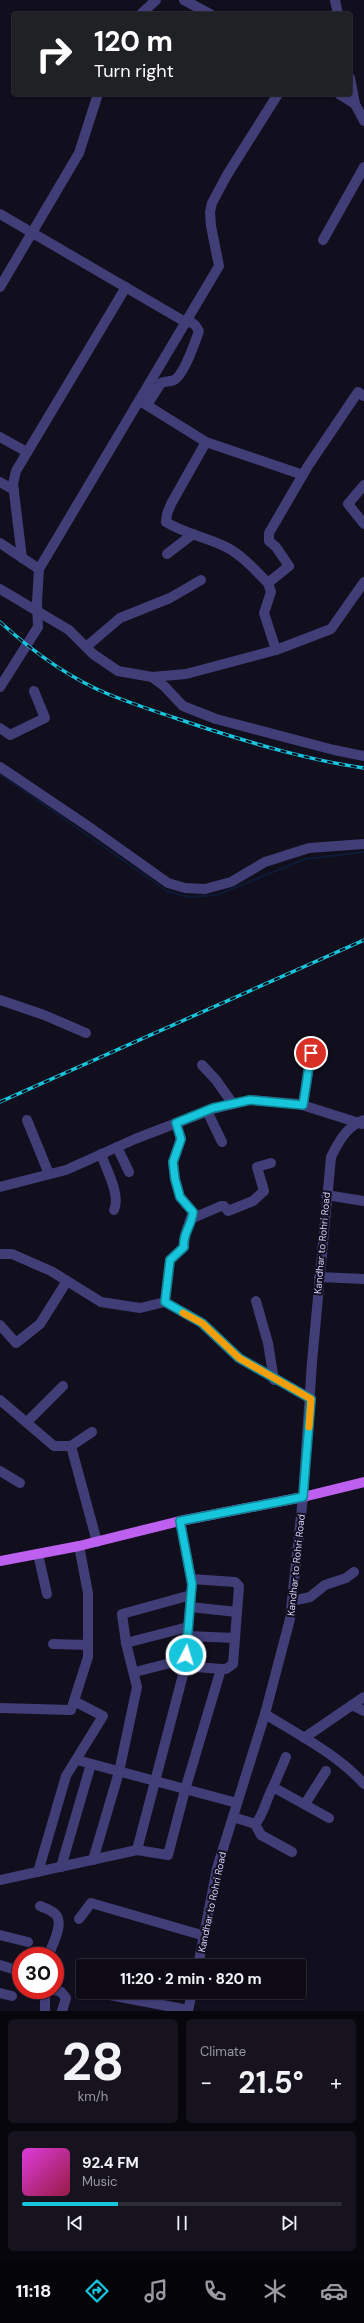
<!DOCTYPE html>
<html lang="en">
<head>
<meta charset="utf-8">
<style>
  :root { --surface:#0d0a16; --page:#16131f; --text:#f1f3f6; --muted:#9a9aa1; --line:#2d2b35; --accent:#17c5dd }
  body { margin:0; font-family:"DM Sans",sans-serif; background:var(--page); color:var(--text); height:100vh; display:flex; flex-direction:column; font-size:15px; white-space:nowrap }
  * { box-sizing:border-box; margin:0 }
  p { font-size:13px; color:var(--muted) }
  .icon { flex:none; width:22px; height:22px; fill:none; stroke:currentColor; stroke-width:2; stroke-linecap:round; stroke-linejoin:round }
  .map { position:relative; height:2011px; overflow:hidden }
  .drawer { display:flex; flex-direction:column; gap:8px; padding:8px; background:#07060c; flex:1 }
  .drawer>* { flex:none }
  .guide { position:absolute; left:12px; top:12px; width:340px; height:84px; border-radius:4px; box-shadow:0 1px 3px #0004,0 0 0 1px var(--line); background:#202124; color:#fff; overflow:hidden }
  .speed { position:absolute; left:12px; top:1947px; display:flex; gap:8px; font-size:20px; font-weight:700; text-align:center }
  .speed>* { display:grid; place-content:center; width:52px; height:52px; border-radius:50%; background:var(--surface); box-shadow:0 1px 3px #0004,0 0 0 1px var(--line); line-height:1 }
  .speed .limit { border:6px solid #d22; background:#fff; color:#111 }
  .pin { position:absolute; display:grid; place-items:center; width:34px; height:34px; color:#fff; margin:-17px; border:2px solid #fff; border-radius:50%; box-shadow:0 1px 4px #0007 }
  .me { position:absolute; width:44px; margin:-22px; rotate:5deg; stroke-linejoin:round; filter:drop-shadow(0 0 3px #0008) }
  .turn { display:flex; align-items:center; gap:14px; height:84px; padding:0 16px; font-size:18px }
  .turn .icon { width:52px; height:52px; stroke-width:2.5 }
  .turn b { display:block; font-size:28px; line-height:34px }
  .big { font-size:30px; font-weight:700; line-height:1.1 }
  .drawer .widget { flex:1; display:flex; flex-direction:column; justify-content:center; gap:6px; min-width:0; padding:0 14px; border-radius:6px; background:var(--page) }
  .drawer .dial { align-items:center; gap:0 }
  .dial b { font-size:52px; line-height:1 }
  .song { display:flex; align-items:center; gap:12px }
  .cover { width:48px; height:48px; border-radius:6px; background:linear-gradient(135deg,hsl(300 70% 55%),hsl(340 70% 35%)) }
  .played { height:4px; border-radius:2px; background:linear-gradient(90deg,var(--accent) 30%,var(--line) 30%) }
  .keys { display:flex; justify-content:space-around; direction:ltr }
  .heat { display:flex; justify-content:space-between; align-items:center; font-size:22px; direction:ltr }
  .drawer .tiles { flex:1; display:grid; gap:8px; grid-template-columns:1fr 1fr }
  .widget:last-child { grid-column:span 2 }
  .trip { position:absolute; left:76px; top:1959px; width:230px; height:40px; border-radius:4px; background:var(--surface); box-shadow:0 1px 3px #0004,0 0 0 1px var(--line); font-weight:700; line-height:40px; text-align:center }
  .tab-bar { display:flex; height:64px; justify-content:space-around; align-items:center; background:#050409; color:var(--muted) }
  .tab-bar .icon { width:28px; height:28px }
  .tab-bar .on { color:var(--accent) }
  .tab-bar b { font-size:18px; color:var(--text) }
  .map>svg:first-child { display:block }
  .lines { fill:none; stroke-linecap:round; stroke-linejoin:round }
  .stream { stroke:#0d1b36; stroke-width:2 }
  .minor { stroke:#413d77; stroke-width:10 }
  .major { stroke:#bd60ef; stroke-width:10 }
  .rail-casing { stroke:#17c5dd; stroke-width:3.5 }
  .rail { stroke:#110e1d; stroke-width:2; stroke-dasharray:6; stroke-linecap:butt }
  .route-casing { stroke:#0f8090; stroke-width:10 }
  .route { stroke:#17c5dd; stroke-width:7 }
  .slow { stroke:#f59e0b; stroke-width:7 }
  .labels { text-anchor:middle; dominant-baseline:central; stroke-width:4; stroke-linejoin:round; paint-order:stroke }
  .street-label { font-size:10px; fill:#d4cefa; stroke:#110e1d }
</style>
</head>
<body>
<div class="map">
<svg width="364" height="2011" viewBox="0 0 364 2011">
  <rect width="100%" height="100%" fill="#110e1d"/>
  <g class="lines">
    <polyline class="stream" points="0,774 167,891 188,897 217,895 305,859 364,852"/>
    <g class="minor">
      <polyline points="184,0 210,14"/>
      <polyline points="335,0 338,14"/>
      <polyline points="141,14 156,0"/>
      <polyline points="350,78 355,104 364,121"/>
      <polyline points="339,94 355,104"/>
      <polyline points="0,214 187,323"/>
      <polyline points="323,240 364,167"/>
      <polyline points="0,287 79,153 98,94"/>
      <polyline points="140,401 206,442 303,475"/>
      <path d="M147,405l14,-22c4,-2 9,-1 13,-3 10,-5 21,-38 25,-49l-4,-6 -7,-5"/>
      <polyline points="0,437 27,452"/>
      <path d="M206,442l-35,62 -4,10 -1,8c19,12 41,15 60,25 16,8 29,23 42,36"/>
      <polyline points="0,482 14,490"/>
      <polyline points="364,485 348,504 364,524"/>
      <polyline points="0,543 39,569"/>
      <polyline points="167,554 193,534"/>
      <polyline points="22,558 13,484 16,471 126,287"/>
      <polyline points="0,589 69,630 93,654 118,671 152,677 186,674 276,650 331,629 364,582"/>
      <polyline points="86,647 120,618 170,598 201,580"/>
      <polyline points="276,650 264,613 271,592 268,583 289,566 276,547 269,541 269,533 308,466 358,392 364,396"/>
      <polyline points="152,677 164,686 183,706 216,719 334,750 364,756"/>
      <polyline points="0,687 38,627 37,602 39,569 219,266 211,226 210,212 212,203 227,175 278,94"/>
      <polyline points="0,728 10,735 45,718 34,691"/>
      <polyline points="0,767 92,829 168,883 185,888 205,889 231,882 265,862 309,848 364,844"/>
      <polyline points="0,1000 44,1015 86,1033"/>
      <polyline points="202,1065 216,1080 233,1104"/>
      <polyline points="303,1105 311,1053"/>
      <polyline points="207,1111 222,1142"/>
      <polyline points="27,1120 49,1174"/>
      <polyline points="117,1147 129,1172"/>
      <path d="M101,1154c5,15 20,41 13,56"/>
      <polyline points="0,1187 66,1170 135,1139 213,1109 250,1100 299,1104 362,1124"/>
      <polyline points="326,1195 364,1201"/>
      <polyline points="193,1218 221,1206 224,1206 228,1211 253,1201 264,1191 257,1167 271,1163"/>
      <polyline points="0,1254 12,1254 51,1271 101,1302 140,1308 165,1302 202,1323 239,1358 311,1399"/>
      <polyline points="319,1277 364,1279"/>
      <polyline points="256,1301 268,1343 274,1380"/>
      <polyline points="165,1302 170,1260 184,1247 185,1235 193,1212 180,1197 175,1179 173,1162 181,1139 176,1123"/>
      <polyline points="0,1325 16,1343 40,1324 67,1281"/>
      <polyline points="0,1400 54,1446 71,1446 92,1432"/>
      <polyline points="27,1422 63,1386"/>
      <polyline points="71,1446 97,1542"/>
      <polyline points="0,1471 20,1483"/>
      <polyline points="38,1554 47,1594"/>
      <polyline points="292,1601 310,1597 325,1585 346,1578 354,1572"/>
      <polyline points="190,1607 237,1612"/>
      <polyline points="187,1636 235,1638"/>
      <polyline points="126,1643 188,1627"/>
      <polyline points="53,1644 88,1645"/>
      <polyline points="184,1666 221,1669 226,1669 233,1664 239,1586 235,1582 191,1579"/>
      <polyline points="135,1672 186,1659"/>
      <polyline points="352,1705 364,1711"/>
      <polyline points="0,1708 71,1710 88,1657 88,1593 79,1546"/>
      <path d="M265,1714c34,21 72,40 99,70"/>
      <polyline points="304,1738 364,1697"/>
      <polyline points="77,1760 237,1803"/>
      <polyline points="273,1787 286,1757"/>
      <polyline points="305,1804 326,1771"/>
      <path d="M233,1817l22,7c8,-7 12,-27 18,-37l56,31"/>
      <polyline points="255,1824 261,1835 292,1852"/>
      <polyline points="137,1850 184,1671 192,1584 180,1521"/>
      <polyline points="93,1860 119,1772 137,1687 126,1643 122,1614 191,1595"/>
      <polyline points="61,1867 91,1764"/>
      <polyline points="38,1872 66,1776 103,1716 74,1701"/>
      <polyline points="0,1880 137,1850 168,1855 185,1790 221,1669"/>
      <path d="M40,1906c5,2 14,5 17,10 6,10 -5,30 -9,40"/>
      <polyline points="79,1919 91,1903 205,1936"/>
      <polyline points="0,1935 28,1942"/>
      <polyline points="0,1965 13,1969"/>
      <path d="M198,1966l19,-98 48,-154 25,-95 13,-122 9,-135 19,-205c8,-16 16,-31 33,-37"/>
      <polyline points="55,1990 61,1992 66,1998 62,2011"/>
      <polyline points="94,1992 188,2010"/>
      <polyline points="0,1993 12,1996"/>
      <polyline points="45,2011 45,1990"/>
      <polyline points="188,2011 192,1992"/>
    </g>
    <polyline class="major" points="0,1561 79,1546 180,1521 303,1497 364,1482"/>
    <g class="rail-casing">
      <g id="rail">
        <path d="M0,622c32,29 69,56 108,72 32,13 65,23 97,34 53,17 104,32 159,40"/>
        <polyline points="0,1102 364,940"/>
      </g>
    </g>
    <use href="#rail" class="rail"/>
  </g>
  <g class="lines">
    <g class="route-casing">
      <path id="route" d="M186,1655l6,-71 -12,-63 123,-24 8,-98 -72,-41 -37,-35 -37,-21 5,-42 14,-13c-2,-12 8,-22 9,-35l-13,-15 -5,-18 -2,-17 8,-23 -5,-16 37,-15 37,-8 53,5 8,-52"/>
    </g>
    <use href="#route" class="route"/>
    <polyline class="slow" points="183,1313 202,1323 239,1358 311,1399 309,1427"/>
  </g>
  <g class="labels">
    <g class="street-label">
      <text transform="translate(322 1243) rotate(-85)">Kandhar to Rohri Road</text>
      <text transform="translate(296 1565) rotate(-84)">Kandhar to Rohri Road</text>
      <text transform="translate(212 1902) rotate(-78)">Kandhar to Rohri Road</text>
    </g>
  </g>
</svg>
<div class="speed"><div class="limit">30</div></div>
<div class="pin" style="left:311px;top:1053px;background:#d93025"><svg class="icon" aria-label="arrive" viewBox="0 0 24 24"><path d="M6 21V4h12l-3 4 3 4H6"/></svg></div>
<svg class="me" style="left:186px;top:1655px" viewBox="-20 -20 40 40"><circle r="17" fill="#17c5dd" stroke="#fff" stroke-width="3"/><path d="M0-11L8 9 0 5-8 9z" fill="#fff"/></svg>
<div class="trip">11:20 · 2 min · 820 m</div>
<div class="guide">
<div class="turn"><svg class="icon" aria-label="right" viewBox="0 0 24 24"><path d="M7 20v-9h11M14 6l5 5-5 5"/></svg><div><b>120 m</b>Turn right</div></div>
</div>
</div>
<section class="drawer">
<div class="tiles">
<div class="widget dial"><b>28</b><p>km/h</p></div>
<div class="widget"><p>Climate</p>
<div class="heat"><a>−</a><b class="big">21.5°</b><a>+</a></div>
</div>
<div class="widget">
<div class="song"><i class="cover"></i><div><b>92.4 FM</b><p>Music</p></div></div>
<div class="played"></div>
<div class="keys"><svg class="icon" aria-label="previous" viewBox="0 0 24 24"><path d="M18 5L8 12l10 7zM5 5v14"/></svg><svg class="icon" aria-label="pause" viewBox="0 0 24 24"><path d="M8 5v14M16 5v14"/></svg><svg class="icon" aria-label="next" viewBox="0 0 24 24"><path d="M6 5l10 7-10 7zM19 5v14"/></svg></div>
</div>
</div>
</section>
<nav class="tab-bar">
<b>11:18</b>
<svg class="icon on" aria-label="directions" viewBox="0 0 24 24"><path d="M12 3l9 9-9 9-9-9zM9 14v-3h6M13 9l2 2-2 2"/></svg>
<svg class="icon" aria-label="music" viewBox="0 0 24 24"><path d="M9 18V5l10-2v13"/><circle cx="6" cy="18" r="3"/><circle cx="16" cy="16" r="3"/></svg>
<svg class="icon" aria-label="phone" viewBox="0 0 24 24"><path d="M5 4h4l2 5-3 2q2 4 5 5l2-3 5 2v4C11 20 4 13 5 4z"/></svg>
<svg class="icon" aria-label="climate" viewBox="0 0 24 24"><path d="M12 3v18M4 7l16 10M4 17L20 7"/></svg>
<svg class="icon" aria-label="car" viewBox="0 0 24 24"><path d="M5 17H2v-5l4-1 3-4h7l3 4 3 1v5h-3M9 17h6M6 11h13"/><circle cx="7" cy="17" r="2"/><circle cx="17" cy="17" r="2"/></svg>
</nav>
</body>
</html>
